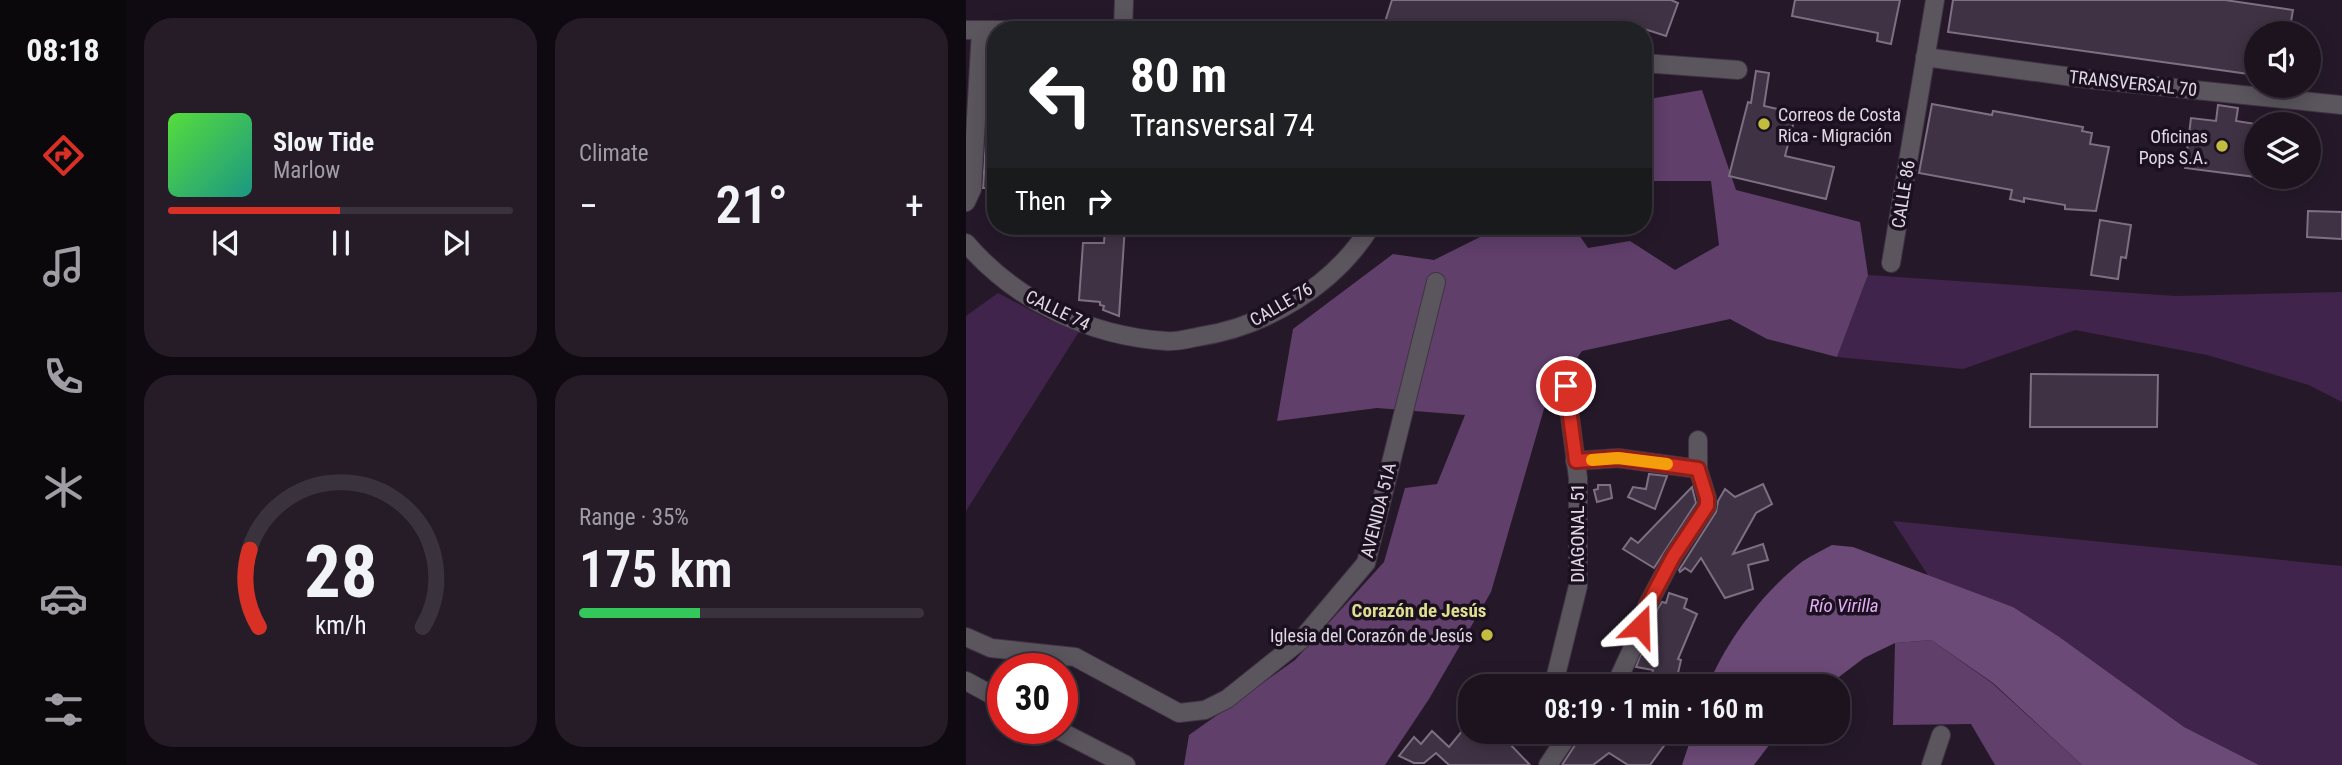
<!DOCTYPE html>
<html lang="en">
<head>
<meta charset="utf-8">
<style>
  :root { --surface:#1c131f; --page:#251c28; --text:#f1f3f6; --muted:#a09ea4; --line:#3a323d; --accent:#d93025 }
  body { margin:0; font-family:"Roboto Condensed",sans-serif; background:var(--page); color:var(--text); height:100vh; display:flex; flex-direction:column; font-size:26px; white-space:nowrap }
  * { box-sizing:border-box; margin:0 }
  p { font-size:23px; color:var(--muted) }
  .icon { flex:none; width:38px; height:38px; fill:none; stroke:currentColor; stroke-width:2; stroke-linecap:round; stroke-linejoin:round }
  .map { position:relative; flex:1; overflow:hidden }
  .panel { display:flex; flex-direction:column; gap:18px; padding:18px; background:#0f0a11; width:840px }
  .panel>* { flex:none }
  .hud { position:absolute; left:21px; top:21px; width:665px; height:214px; border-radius:28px; box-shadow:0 4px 18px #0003,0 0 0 2px var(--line); background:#202124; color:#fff; overflow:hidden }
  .tools { position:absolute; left:1278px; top:21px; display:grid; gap:14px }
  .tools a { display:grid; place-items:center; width:77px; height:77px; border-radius:50%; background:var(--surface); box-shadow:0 4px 18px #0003,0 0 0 2px var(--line); font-size:35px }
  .speed { position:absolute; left:21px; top:653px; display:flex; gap:14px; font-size:35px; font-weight:700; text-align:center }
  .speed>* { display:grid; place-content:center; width:91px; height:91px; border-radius:50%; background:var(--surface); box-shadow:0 4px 18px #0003,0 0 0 2px var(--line); line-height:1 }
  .speed .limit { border:10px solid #d22; background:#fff; color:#111 }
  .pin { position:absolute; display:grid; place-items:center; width:60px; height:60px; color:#fff; margin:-30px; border:4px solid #fff; border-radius:50%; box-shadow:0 2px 7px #0007 }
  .me { position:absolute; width:77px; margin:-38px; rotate:22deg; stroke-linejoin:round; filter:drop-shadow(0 0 5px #0008) }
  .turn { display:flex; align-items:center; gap:24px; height:147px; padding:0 28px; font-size:32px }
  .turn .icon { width:91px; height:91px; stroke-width:2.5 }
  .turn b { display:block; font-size:49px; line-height:60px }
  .then { display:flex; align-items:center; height:66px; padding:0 28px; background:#0003; gap:14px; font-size:26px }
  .big { font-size:52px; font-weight:600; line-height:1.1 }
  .panel .card { flex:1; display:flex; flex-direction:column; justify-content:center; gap:10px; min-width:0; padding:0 24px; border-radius:28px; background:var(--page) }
  .panel .dial { align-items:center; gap:0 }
  .dial svg { height:182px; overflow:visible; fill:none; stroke:var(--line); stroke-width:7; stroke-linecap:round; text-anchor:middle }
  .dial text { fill:var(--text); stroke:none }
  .song { display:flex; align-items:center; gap:21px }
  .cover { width:84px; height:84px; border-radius:10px; background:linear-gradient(135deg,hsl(110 70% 55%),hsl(170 70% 35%)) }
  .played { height:7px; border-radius:4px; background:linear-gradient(90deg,var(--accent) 50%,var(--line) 50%) }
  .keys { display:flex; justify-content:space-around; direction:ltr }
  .heat { display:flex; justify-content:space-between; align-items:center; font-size:38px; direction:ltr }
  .charge { height:10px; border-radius:5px; background:linear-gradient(90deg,#34c759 35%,var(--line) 0) }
  .panel .tiles { flex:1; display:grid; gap:18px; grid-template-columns:repeat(2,1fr) }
  .trip { position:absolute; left:492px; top:674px; width:392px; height:70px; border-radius:28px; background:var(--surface); box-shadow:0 4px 18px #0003,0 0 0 2px var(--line); font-weight:600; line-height:70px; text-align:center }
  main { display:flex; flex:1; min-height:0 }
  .tab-bar { display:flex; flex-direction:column; width:126px; justify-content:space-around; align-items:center; background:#0b080c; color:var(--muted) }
  .tab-bar .icon { width:49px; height:49px }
  .tab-bar .selected { color:var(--accent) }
  .tab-bar b { font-size:32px; color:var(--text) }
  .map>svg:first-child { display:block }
  .green { fill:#41244b }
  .forest { fill:#603f6b }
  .water { fill:#6c4a77 }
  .building { fill:#3f3244; stroke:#7e6f83; stroke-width:2 }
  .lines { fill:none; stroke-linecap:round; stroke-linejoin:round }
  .minor-casing { stroke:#3f3443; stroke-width:20 }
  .minor { stroke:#5b555e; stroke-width:18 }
  .route-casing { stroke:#8d1f18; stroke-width:18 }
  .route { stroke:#d93025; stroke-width:12 }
  .slow { stroke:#f59e0b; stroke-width:12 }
  .poi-dot { fill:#c2bd3f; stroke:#1b101f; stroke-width:2.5 }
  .labels { text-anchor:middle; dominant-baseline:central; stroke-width:7; stroke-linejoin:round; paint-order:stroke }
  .street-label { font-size:18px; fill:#e0d8e3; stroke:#1b101f }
  .poi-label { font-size:18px; fill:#e0d8e3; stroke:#1b101f; text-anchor:end }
  .water-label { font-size:19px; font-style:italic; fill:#e2adf4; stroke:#1b101f }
  .neighbourhood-label { font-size:19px; font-weight:bold; fill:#dfde8f; stroke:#1b101f }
</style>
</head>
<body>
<main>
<nav class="tab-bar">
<b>08:18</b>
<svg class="icon selected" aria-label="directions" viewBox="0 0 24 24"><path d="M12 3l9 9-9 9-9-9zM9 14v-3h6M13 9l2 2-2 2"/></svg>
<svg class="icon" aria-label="music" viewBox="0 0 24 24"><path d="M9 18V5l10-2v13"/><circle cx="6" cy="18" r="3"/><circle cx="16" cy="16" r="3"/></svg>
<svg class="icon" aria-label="phone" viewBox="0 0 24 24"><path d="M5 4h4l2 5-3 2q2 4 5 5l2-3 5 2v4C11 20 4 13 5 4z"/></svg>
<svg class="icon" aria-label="climate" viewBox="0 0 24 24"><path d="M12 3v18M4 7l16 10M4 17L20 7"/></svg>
<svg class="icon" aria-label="car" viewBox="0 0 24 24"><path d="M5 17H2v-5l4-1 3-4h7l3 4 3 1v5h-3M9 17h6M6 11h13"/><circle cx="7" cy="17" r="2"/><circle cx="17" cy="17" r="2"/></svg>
<svg class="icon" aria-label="filters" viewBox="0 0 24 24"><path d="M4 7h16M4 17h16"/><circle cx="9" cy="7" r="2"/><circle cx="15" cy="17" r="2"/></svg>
</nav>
<section class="panel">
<div class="tiles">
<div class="card">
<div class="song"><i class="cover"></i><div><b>Slow Tide</b><p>Marlow</p></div></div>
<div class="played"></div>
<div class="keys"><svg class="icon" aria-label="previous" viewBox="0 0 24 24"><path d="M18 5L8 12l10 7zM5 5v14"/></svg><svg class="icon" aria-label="pause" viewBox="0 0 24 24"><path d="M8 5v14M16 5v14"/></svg><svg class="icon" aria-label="next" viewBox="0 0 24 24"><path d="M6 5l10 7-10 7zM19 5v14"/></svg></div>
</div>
<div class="card"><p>Climate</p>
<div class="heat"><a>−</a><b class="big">21°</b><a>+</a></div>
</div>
<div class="card dial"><svg viewBox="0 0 100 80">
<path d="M14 69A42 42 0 1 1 86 69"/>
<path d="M14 69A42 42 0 0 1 10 35" stroke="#d93025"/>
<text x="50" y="56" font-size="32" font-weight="700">28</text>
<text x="50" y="72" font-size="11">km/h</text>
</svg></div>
<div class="card"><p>Range · 35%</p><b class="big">175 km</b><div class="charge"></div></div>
</div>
</section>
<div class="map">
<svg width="1376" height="765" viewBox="0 0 1376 765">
  <rect width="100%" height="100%" fill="#251929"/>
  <g class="green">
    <polygon points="902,275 1210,296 1376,292 1376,402 1343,385 1241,355 1109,330 997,369 871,357"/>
    <polygon points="32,293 83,320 114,330 0,511 0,316"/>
    <polygon points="927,521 1376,566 1376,765 1293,765 1218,727 1092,636 1047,607 963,577"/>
  </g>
  <g class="forest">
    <polygon points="736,90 770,190 894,222 902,275 871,357 801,339 764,319 616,351 580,402 525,592 463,699 419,765 218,765 223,735 329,660 418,562 439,488 471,484 499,415 411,408 311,421 327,329 427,254 468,260 536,226 607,226 622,248 664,241 709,270 753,245 745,181 680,181 677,178 677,100"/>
    <polygon points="965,640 1026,683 1116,765 1029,765 1005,724 927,725 929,643"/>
  </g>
  <g class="water">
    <path d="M866,545l21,2 160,60 45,29 126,91 75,38h-177l-89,-82 -62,-43 -36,3 -31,15 -37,28h-119c18,-45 56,-95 95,-125 9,-6 20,-11 29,-16z"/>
    <polygon points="727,732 813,732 788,765 716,765"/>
  </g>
  <g class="building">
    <polygon points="426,0 705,0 712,3 700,36 666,25 664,30 522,30 418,25"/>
    <polygon points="829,0 934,0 925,44 911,41 912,33 826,16"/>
    <polygon points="987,0 1259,0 1327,10 1323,33 1290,33 1290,75 982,32"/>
    <polygon points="790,71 803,73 798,106 830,113 819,156 868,167 860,199 763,176 782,102 785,103"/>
    <polygon points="24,76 30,76 30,188 17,188"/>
    <polygon points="966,104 1026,115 1027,111 1117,127 1116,131 1126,133 1124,144 1143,147 1130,211 1099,209 1099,205 1058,198 1058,202 1044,199 1046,190 953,173"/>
    <polygon points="1252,105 1272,108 1270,121 1290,124 1290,177 1219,168 1225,118 1250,121"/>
    <polygon points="1342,211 1376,212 1376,239 1341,237"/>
    <polygon points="1134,220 1165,225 1160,258 1155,257 1152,279 1125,275"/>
    <polygon points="139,226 159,226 153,316 137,310 138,306 134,305 134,302 113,300 117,243 138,243"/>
    <polygon points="1065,374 1192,375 1191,427 1064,427"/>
    <polygon points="683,474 701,476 689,509 662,497 667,487 680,489"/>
    <polygon points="797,484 806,504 790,513 767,554 797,544 802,560 782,565 787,589 759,598 735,558 725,572 719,568 714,572 713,570 750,512 752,501 759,489 769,497"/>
    <polygon points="632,485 644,485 646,498 631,502 628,490 632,489"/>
    <polygon points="726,487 730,503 688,568 657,549 665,538 672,543"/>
    <polygon points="703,593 721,599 718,608 731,614 712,659 715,660 709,686 683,686 687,670 670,667 691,610 696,602 700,603"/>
    <polygon points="501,725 504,732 509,732 517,738 524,732 540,743 541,741 564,765 483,765 470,753 458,763 448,763 433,756 448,737 455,744 466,731 483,747"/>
    <polygon points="622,732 708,732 684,765 662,765 643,753 627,765 596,765 613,739"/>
  </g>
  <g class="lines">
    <g class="minor-casing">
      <g id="minor">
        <polyline points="0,30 160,30"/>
        <polyline points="157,30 158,0"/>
        <polyline points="959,57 1121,79 1376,105"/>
        <polyline points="677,63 772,70"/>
        <polyline points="0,202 6,189 15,30"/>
        <path d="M0,243c50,58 123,93 200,98 10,1 21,-2 31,-4 69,-10 138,-52 174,-111"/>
        <polyline points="925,263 969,0"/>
        <polyline points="609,461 652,458 732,469"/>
        <polyline points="0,637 25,648 109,657 213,713 239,710 261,699 335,640 400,563 470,282"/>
        <polyline points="0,681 37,701"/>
        <polyline points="598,686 589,679 612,586 612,478 600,386"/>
        <polyline points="649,686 668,645 681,606 707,557 741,506 741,498 732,469 732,440"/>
        <polyline points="88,728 160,765"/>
        <polyline points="582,765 604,732"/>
        <polyline points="965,765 975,735"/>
      </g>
    </g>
    <use href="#minor" class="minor"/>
  </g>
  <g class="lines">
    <g class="route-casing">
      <polyline id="route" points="600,386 610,461 652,458 732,469 741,498 741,506 707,557 681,606 674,626"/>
    </g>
    <use href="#route" class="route"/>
    <polyline class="slow" points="626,460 652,458 701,464"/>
  </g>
  <g class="poi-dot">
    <circle cx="798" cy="124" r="7"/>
    <circle cx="1256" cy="146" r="7"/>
    <circle cx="521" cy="635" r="7"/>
  </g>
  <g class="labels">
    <g class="street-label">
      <text transform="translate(1167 83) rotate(6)">TRANSVERSAL 70</text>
      <text transform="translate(937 194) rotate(-81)">CALLE 86</text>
      <text transform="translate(315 304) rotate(-30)">CALLE 76</text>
      <text transform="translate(92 310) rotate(26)">CALLE 74</text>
      <text transform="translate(412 510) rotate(-76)">AVENIDA 51A</text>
      <text transform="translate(611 533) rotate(-90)">DIAGONAL 51</text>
    </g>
    <g class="poi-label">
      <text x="812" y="114" text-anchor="start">Correos de Costa<tspan x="812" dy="21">Rica - Migración</tspan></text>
      <text x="1242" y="136">Oficinas<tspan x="1242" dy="21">Pops S.A.</tspan></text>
      <text x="507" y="635">Iglesia del Corazón de Jesús</text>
    </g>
    <g class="water-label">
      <text x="878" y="605">Río Virilla</text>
    </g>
    <g class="neighbourhood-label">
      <text x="453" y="610">Corazón de Jesús</text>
    </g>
  </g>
</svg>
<div class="tools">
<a><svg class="icon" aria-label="sound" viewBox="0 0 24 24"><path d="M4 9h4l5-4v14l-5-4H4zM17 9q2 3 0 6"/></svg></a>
<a><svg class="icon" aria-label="layers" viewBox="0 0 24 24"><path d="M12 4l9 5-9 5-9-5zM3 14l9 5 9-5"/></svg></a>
</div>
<div class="speed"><div class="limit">30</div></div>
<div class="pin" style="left:600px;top:386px;background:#d93025"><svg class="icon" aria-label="arrive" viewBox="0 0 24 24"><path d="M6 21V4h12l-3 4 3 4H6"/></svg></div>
<svg class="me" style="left:674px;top:626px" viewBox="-20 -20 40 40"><path d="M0-17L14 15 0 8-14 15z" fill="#d93025" stroke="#fff" stroke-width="4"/></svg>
<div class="trip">08:19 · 1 min · 160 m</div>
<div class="hud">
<div class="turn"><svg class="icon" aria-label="left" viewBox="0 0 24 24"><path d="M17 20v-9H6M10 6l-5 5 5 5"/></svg><div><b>80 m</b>Transversal 74</div></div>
<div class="then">Then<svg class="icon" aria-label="right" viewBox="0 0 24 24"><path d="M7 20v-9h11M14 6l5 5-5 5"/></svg></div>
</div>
</div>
</main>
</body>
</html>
